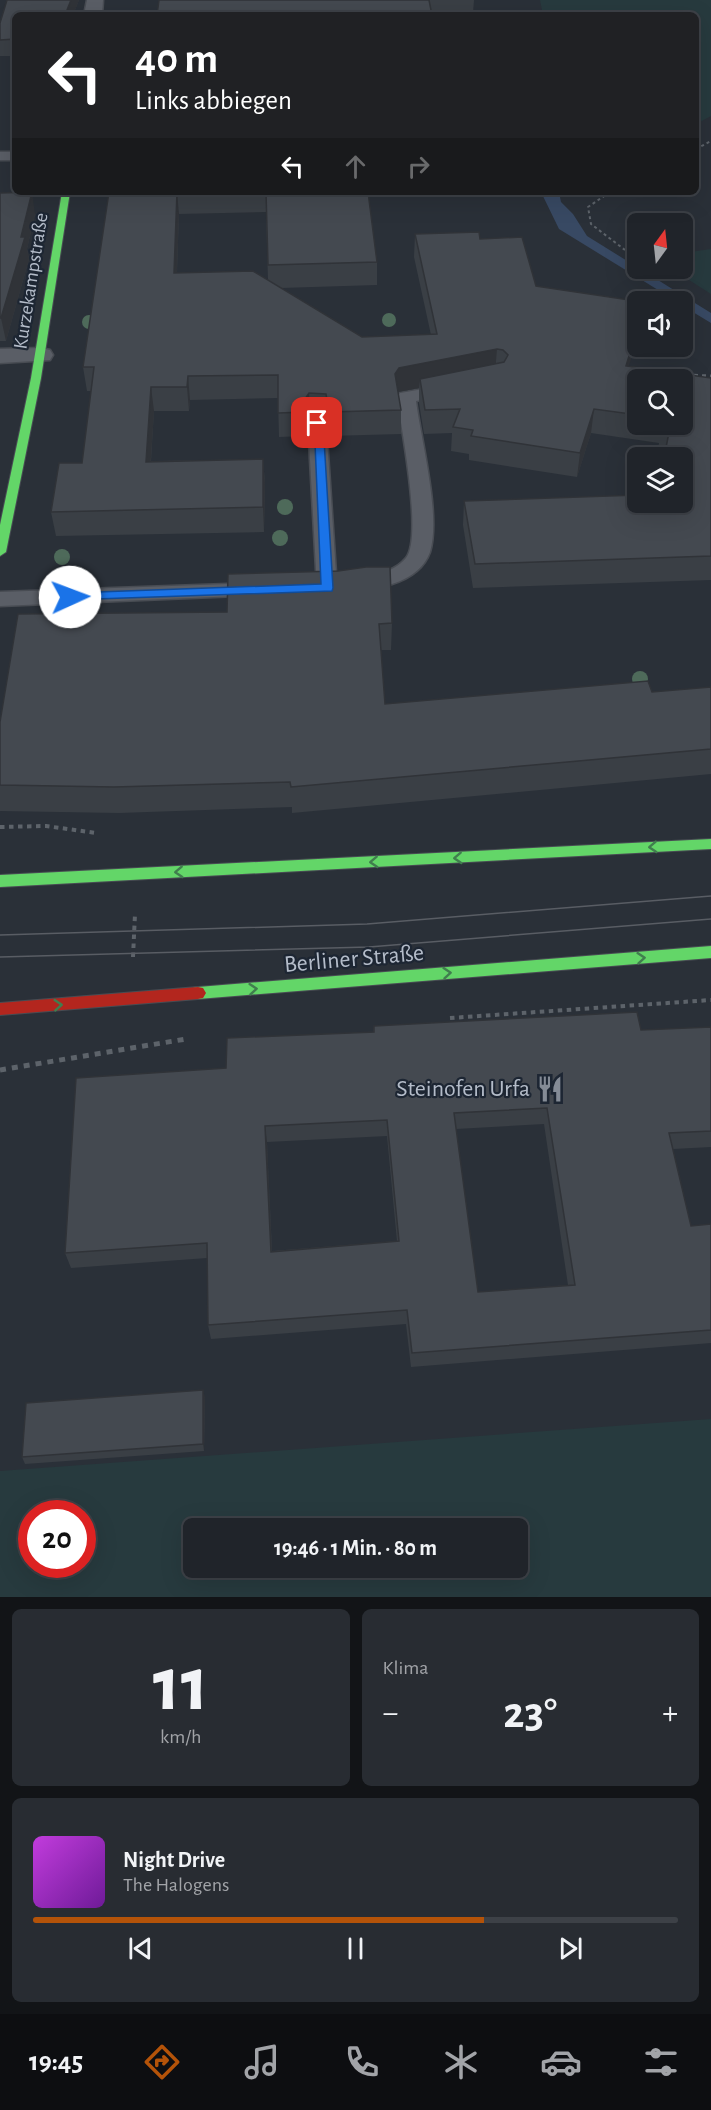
<!DOCTYPE html>
<html lang="de">
<head>
<meta charset="utf-8">
<style>
  :root { --surface:#20242a; --page:#282c32; --text:#f1f3f6; --muted:#a2a4a8; --line:#3d4147; --accent:#b45309 }
  body { margin:0; font-family:"Alegreya Sans",sans-serif; background:var(--page); color:var(--text); height:100vh; display:flex; flex-direction:column; font-size:22px; white-space:nowrap }
  * { box-sizing:border-box; margin:0 }
  p { font-size:20px; color:var(--muted) }
  .icon { flex:none; width:33px; height:33px; fill:none; stroke:currentColor; stroke-width:2; stroke-linecap:round; stroke-linejoin:round }
  .map { position:relative; height:1597px; overflow:hidden }
  .drawer { display:flex; flex-direction:column; gap:12px; padding:12px; background:#121417; flex:1 }
  .drawer>* { flex:none }
  .hud { position:absolute; left:12px; top:12px; width:687px; height:183px; border-radius:9px; box-shadow:0 6px 24px #0002,0 0 0 2px var(--line); background:#202124; color:#fff; overflow:hidden }
  .needle { width:39px; rotate:15deg }
  .tools { position:absolute; left:627px; top:213px; display:grid; gap:12px }
  .tools a { display:grid; place-items:center; width:66px; height:66px; border-radius:9px; background:var(--surface); box-shadow:0 6px 24px #0002,0 0 0 2px var(--line); font-size:30px }
  .speed { position:absolute; left:18px; top:1500px; display:flex; gap:12px; font-size:30px; font-weight:700; text-align:center }
  .speed>* { display:grid; place-content:center; width:78px; height:78px; border-radius:50%; background:var(--surface); box-shadow:0 6px 24px #0002,0 0 0 2px var(--line); line-height:1 }
  .speed .limit { border:9px solid #d22; background:#fff; color:#111 }
  .pin { position:absolute; display:grid; place-items:center; width:51px; height:51px; color:#fff; margin:-26px; border-radius:12px; box-shadow:0 3px 9px #0006 }
  .me { position:absolute; width:66px; margin:-33px; rotate:88deg; stroke-linejoin:round; filter:drop-shadow(0 0 4px #0008) }
  .turn { display:flex; align-items:center; gap:21px; height:126px; padding:0 24px; font-size:27px }
  .turn .icon { width:78px; height:78px; stroke-width:2.5 }
  .turn b { display:block; font-size:42px; line-height:51px }
  .lanes { display:flex; align-items:center; height:57px; padding:0 24px; background:#0003; justify-content:center; gap:30px; direction:ltr }
  .lanes .off { opacity:.35 }
  .big { font-size:45px; font-weight:700; line-height:1.1 }
  .drawer .widget { flex:1; display:flex; flex-direction:column; justify-content:center; gap:9px; min-width:0; padding:0 21px; border-radius:9px; background:var(--page) }
  .drawer .dial { align-items:center; gap:0 }
  .dial b { font-size:78px; line-height:1 }
  .song { display:flex; align-items:center; gap:18px }
  .cover { width:72px; height:72px; border-radius:9px; background:linear-gradient(135deg,hsl(290 70% 55%),hsl(280 70% 35%)) }
  .played { height:6px; border-radius:3px; background:linear-gradient(90deg,var(--accent) 70%,var(--line) 70%) }
  .keys { display:flex; justify-content:space-around; direction:ltr }
  .heat { display:flex; justify-content:space-between; align-items:center; font-size:33px; direction:ltr }
  .drawer .tiles { flex:1; display:grid; gap:12px; grid-template-columns:1fr 1fr }
  .widget:last-child { grid-column:span 2 }
  .trip { position:absolute; left:183px; top:1518px; width:345px; height:60px; border-radius:9px; background:var(--surface); box-shadow:0 6px 24px #0002,0 0 0 2px var(--line); font-weight:700; line-height:60px; text-align:center }
  .tab-bar { display:flex; height:96px; justify-content:space-around; align-items:center; background:#0d0e11; color:var(--muted) }
  .tab-bar .icon { width:42px; height:42px }
  .tab-bar .on { color:var(--accent) }
  .tab-bar b { font-size:27px; color:var(--text) }
  .map>svg:first-child { display:block }
  .green { fill:#273a3e; fill-rule:evenodd }
  .water { fill:#384963 }
  .lines { fill:none; stroke-linecap:round; stroke-linejoin:round }
  .lane-casing { stroke:#484c53; stroke-width:3 }
  .street-casing { stroke:#484c53; stroke-width:3 }
  .fast-casing { stroke:#484c53; stroke-width:2 }
  .jam-casing { stroke:#484c53; stroke-width:2 }
  .path-far3 { stroke:#5d636a; stroke-width:2; stroke-dasharray:3 3; stroke-linecap:butt }
  .path-far2 { stroke:#5d636a; stroke-width:3; stroke-dasharray:4 4; stroke-linecap:butt }
  .path-far1 { stroke:#5d636a; stroke-width:4; stroke-dasharray:4.5 4.5; stroke-linecap:butt }
  .path { stroke:#5d636a; stroke-width:5; stroke-dasharray:6 6; stroke-linecap:butt }
  .lane { fill:#5a5e66; fill-rule:evenodd }
  .street { fill:#5a5e66; fill-rule:evenodd }
  .fast { fill:#63d668; fill-rule:evenodd }
  .jam { fill:#b3261e; fill-rule:evenodd }
  .tram { stroke:#595d64; stroke-width:1.5 }
  .tree { fill:#4e6a5a }
  .wall { fill:#3a3f45; fill-rule:evenodd }
  .shaded-wall { fill:#303338 }
  .building { fill:#444950; stroke:#303338; stroke-width:1.5; fill-rule:evenodd }
  .oneway { stroke:#407e4e }
  .route { fill:#1a73e8; stroke:#114b97; stroke-width:1.5 }
  .labels { text-anchor:middle; dominant-baseline:central; stroke-width:4.5; stroke-linejoin:round; paint-order:stroke }
  .far-street-label { font-size:20px; fill:#b4bcc9; stroke:#1d2633 }
  .street-label { font-size:24px; fill:#b4bcc9; stroke:#1d2633 }
  .poi-label { font-size:24px; fill:#b4bcc9; stroke:#1d2633; text-anchor:end }
</style>
</head>
<body>
<div class="map">
<svg width="711" height="1597" viewBox="0 0 711 1597">
  <rect width="100%" height="100%" fill="#2a3038"/>
  <g class="green">
    <polygon points="540,0 711,0 711,116 696,124 696,15 543,15"/>
    <polygon points="711,249 711,294 672,269 682,268 683,253"/>
    <path d="M711,1419v178h-711v-126zM32,1514h50v50h-50zM194,1528h324v40h-324z"/>
  </g>
  <polygon class="water" points="541,192 559,192 561,202 573,214 587,236 711,313 711,323 683,306 682,302 676,301 559,229"/>
  <g class="lines">
    <g class="lane-casing">
      <g id="lane">
        <rect x="0" y="152" width="15" height="8"/>
        <path d="M451,384l6,1 3,4 -3,4 -41,8c5,39 25,114 14,151 -6,17 -22,27 -38,32 -13,4 -27,9 -40,6l-3,-5 3,-5c18,-5 41,-6 54,-22 17,-21 -5,-132 -9,-161l3,-4 6,-1z"/>
        <polygon points="317,417 324,419 326,423 337,588 334,593 327,595 320,593 317,588 308,423 310,419"/>
        <polygon points="258,583 265,585 268,590 265,595 0,606 0,592"/>
      </g>
    </g>
    <g class="street-casing">
      <g id="street">
        <polygon points="87,0 103,0 102,15 84,15"/>
        <polygon points="41,348 50,350 53,355 50,360 0,363 0,349"/>
      </g>
    </g>
    <g class="fast-casing">
      <g id="fast">
        <polygon points="62,192 70,192 41,378 6,552 0,556 0,525 31,378"/>
        <polygon points="711,839 711,849 0,887 0,875"/>
        <polygon points="711,946 711,958 198,999 193,998 190,993 193,988 198,987"/>
      </g>
    </g>
    <g class="jam-casing">
      <polygon id="jam" points="198,987 203,988 206,993 203,998 198,999 0,1015 0,1003"/>
    </g>
    <g class="path-far3">
      <polyline points="696,149 711,141"/>
      <polyline points="610,192 588,207 591,224 625,250"/>
    </g>
    <polyline class="path-far2" points="686,375 711,376"/>
    <g class="path-far1">
      <polyline points="0,827 46,826 96,833"/>
      <polyline points="133,957 135,914"/>
      <polyline points="450,1018 711,1000"/>
    </g>
    <polyline class="path" points="0,1070 186,1039"/>
    <use href="#lane" class="lane"/>
    <use href="#street" class="street"/>
    <use href="#fast" class="fast"/>
    <use href="#jam" class="jam"/>
    <g class="tram">
      <polyline points="0,935 367,924 711,896"/>
      <polyline points="0,957 369,947 711,919"/>
    </g>
  </g>
  <g class="tree">
    <circle cx="389" cy="320" r="7"/>
    <circle cx="89" cy="322" r="7"/>
    <circle cx="285" cy="507" r="8"/>
    <circle cx="280" cy="538" r="8"/>
    <circle cx="62" cy="557" r="8"/>
    <circle cx="640" cy="679" r="8"/>
  </g>
  <g class="wall">
    <polygon points="7,0 79,0 73,15 15,15 15,56 0,56 0,40"/>
    <polygon points="159,0 474,0 473,13 432,14"/>
    <path d="M109,192h259l9,70v23l-96,3 81,49 69,-2 -17,-78 1,-23 65,5 149,127 82,12v202l-238,8 -10,-63 1,-24 218,1v-44l-17,-7 -7,-2 1,-6 -68,-10 -14,44 -108,-17v-6l-18,-3 1,-18 -28,1 -5,-31v-15l-21,4 3,18v24l-72,2 -3,-18 -16,-1 -4,6v13l-27,1 -1,-39 -88,2 -1,11h-35l-3,50 112,-2 2,24 -1,49 -208,4 -5,-24 31,-49 9,-72h-4l-4,-24zM266,212l2,68 -91,-7 2,-59zM638,380l44,44h-44z"/>
    <polygon points="0,193 35,214 27,249 29,259 6,341 0,341"/>
    <polygon points="18,614 392,623 391,650 381,650 385,704 652,692 711,687 711,774 292,813 292,807 119,813 0,811 0,722"/>
    <path d="M374,1026l267,4 70,-3v120l-38,2 18,77 20,-2v119l-300,24 -5,-43 -195,15 -3,-14 -1,-67 -136,10 -6,-15 161,-185 147,-36zM544,1124l24,161 -90,7 -22,-163zM387,1136l10,105 -125,10 -5,-109z"/>
    <polygon points="205,1397 204,1451 25,1464 22,1457"/>
  </g>
  <g class="shaded-wall">
    <polygon points="71,0 79,0 73,15 65,15"/>
    <polygon points="32,192 35,214 27,249 29,259 6,341 1,318"/>
    <polygon points="177,192 179,214 176,296 174,273"/>
    <polygon points="638,326 638,336 622,389 626,366"/>
    <polygon points="497,349 495,373 420,379 419,388 398,392 395,374 399,368"/>
    <polygon points="188,376 190,400 189,411 187,387"/>
    <polygon points="151,387 154,411 149,486 146,462"/>
    <polygon points="309,393 310,417 306,423 305,399"/>
    <polygon points="594,409 591,433 577,477 580,453"/>
    <polygon points="263,459 265,483 264,532 263,507"/>
    <polygon points="265,1126 267,1142 272,1266 271,1252"/>
    <polygon points="203,1390 205,1397 204,1451 203,1444"/>
  </g>
  <g class="building">
    <polygon points="7,0 71,0 65,15 15,15 15,39 0,40 0,23"/>
    <polygon points="159,0 429,0 432,15 157,15"/>
    <polygon points="32,192 21,237 25,237 1,318 0,318 0,193"/>
    <polygon points="109,192 177,192 174,273 253,271 362,337 437,334 415,234 479,232 480,239 522,237 536,286 643,302 638,302 638,326 626,366 711,378 711,556 475,564 464,501 638,495 638,502 682,502 684,469 682,469 682,458 664,458 670,427 663,425 663,424 682,424 682,380 638,380 638,415 594,409 580,453 471,436 473,430 453,427 460,409 425,410 420,379 504,362 508,355 503,350 497,349 399,368 395,374 401,410 329,412 326,394 309,393 305,399 306,412 278,413 278,375 188,376 187,387 151,387 146,462 263,459 263,507 51,512 59,463 82,463 94,367 83,367"/>
    <polygon points="266,192 368,192 377,262 268,265"/>
    <polygon points="366,567 390,567 392,623 379,624 385,704 648,681 652,692 711,687 711,749 291,787 290,782 114,787 0,785 0,722 18,614 227,612 228,574 338,571"/>
    <path d="M637,1012l4,18 70,-3v104l-42,2 22,93 20,-2v106l-299,23 -5,-43 -199,15 -1,-82 -142,10 11,-175 150,-10 1,-30 147,-6v-6zM547,1108l28,177 -97,7 -24,-179zM387,1120l12,121 -128,11 -6,-126z"/>
    <polygon points="203,1390 203,1444 22,1457 26,1403"/>
  </g>
  <defs><path id="oneway-chevron" d="M-2-3.5L2.5 0L-2 3.5" fill="none" stroke-width="1.6" stroke-linecap="round" stroke-linejoin="round" transform="scale(1.5)"/></defs>
  <g class="oneway">
    <use href="#oneway-chevron" transform="translate(653 847) rotate(177)"/>
    <use href="#oneway-chevron" transform="translate(458 858) rotate(177)"/>
    <use href="#oneway-chevron" transform="translate(374 862) rotate(177)"/>
    <use href="#oneway-chevron" transform="translate(179 872) rotate(177)"/>
    <use href="#oneway-chevron" transform="translate(641 958) rotate(-5)"/>
    <use href="#oneway-chevron" transform="translate(447 973) rotate(-5)"/>
    <use href="#oneway-chevron" transform="translate(253 989) rotate(-5)"/>
    <use href="#oneway-chevron" transform="translate(58 1005) rotate(-4)"/>
  </g>
  <polygon class="route" points="314,420 323,423 333,588 332,591 66,600 64,597 70,593 321,584"/>
  <defs>
    <g id="restaurant-bare" transform="scale(2.07)"><path d="M-5-6h1v4h1v-4h1v4h1v-4h1v5L-1.5 .5V6h-2V.5L-5-1ZM5-6V6H3V1.5H1.5Q1.5-4 5-6Z" fill="#848b96" stroke="#1d2633" stroke-width="2.5" paint-order="stroke"/></g>
  </defs>
  <g fill-rule="evenodd">
    <use href="#restaurant-bare" x="550" y="1089"/>
  </g>
  <g class="labels">
    <g class="far-street-label">
      <text transform="translate(31 281) rotate(-81)">Kurzekampstraße</text>
    </g>
    <g class="street-label">
      <text transform="translate(354 959) rotate(-5)">Berliner Straße</text>
    </g>
    <g class="poi-label">
      <text x="530" y="1089">Steinofen Urfa</text>
    </g>
  </g>
</svg>
<div class="tools">
<a><svg class="needle" viewBox="-14 -14 28 28"><path d="M0-13l5 13h-10z" fill="#e53935"/><path d="M0 13l5-13h-10z" fill="#a2a4a8"/></svg></a>
<a><svg class="icon" aria-label="sound" viewBox="0 0 24 24"><path d="M4 9h4l5-4v14l-5-4H4zM17 9q2 3 0 6"/></svg></a>
<a><svg class="icon" aria-label="search" viewBox="0 0 24 24"><circle cx="10" cy="10" r="6"/><path d="M15 15l6 6"/></svg></a>
<a><svg class="icon" aria-label="layers" viewBox="0 0 24 24"><path d="M12 4l9 5-9 5-9-5zM3 14l9 5 9-5"/></svg></a>
</div>
<div class="speed"><div class="limit">20</div></div>
<div class="pin" style="left:317px;top:423px;background:#d93025"><svg class="icon" aria-label="arrive" viewBox="0 0 24 24"><path d="M6 21V4h12l-3 4 3 4H6"/></svg></div>
<svg class="me" style="left:70px;top:597px" viewBox="-20 -20 40 40"><circle r="19" fill="#fff"/><path d="M0-13L10 11 0 6-10 11z" fill="#1a73e8"/></svg>
<div class="trip">19:46 · 1 Min. · 80 m</div>
<div class="hud">
<div class="turn"><svg class="icon" aria-label="left" viewBox="0 0 24 24"><path d="M17 20v-9H6M10 6l-5 5 5 5"/></svg><div><b>40 m</b>Links abbiegen</div></div>
<div class="lanes"><svg class="icon" aria-label="left" viewBox="0 0 24 24"><path d="M17 20v-9H6M10 6l-5 5 5 5"/></svg><svg class="icon off" aria-label="ahead" viewBox="0 0 24 24"><path d="M12 20V5M6 11l6-6 6 6"/></svg><svg class="icon off" aria-label="right" viewBox="0 0 24 24"><path d="M7 20v-9h11M14 6l5 5-5 5"/></svg></div>
</div>
</div>
<section class="drawer">
<div class="tiles">
<div class="widget dial"><b>11</b><p>km/h</p></div>
<div class="widget"><p>Klima</p>
<div class="heat"><a>−</a><b class="big">23°</b><a>+</a></div>
</div>
<div class="widget">
<div class="song"><i class="cover"></i><div><b>Night Drive</b><p>The Halogens</p></div></div>
<div class="played"></div>
<div class="keys"><svg class="icon" aria-label="previous" viewBox="0 0 24 24"><path d="M18 5L8 12l10 7zM5 5v14"/></svg><svg class="icon" aria-label="pause" viewBox="0 0 24 24"><path d="M8 5v14M16 5v14"/></svg><svg class="icon" aria-label="next" viewBox="0 0 24 24"><path d="M6 5l10 7-10 7zM19 5v14"/></svg></div>
</div>
</div>
</section>
<nav class="tab-bar">
<b>19:45</b>
<svg class="icon on" aria-label="directions" viewBox="0 0 24 24"><path d="M12 3l9 9-9 9-9-9zM9 14v-3h6M13 9l2 2-2 2"/></svg>
<svg class="icon" aria-label="music" viewBox="0 0 24 24"><path d="M9 18V5l10-2v13"/><circle cx="6" cy="18" r="3"/><circle cx="16" cy="16" r="3"/></svg>
<svg class="icon" aria-label="phone" viewBox="0 0 24 24"><path d="M5 4h4l2 5-3 2q2 4 5 5l2-3 5 2v4C11 20 4 13 5 4z"/></svg>
<svg class="icon" aria-label="climate" viewBox="0 0 24 24"><path d="M12 3v18M4 7l16 10M4 17L20 7"/></svg>
<svg class="icon" aria-label="car" viewBox="0 0 24 24"><path d="M5 17H2v-5l4-1 3-4h7l3 4 3 1v5h-3M9 17h6M6 11h13"/><circle cx="7" cy="17" r="2"/><circle cx="17" cy="17" r="2"/></svg>
<svg class="icon" aria-label="filters" viewBox="0 0 24 24"><path d="M4 7h16M4 17h16"/><circle cx="9" cy="7" r="2"/><circle cx="15" cy="17" r="2"/></svg>
</nav>
</body>
</html>
